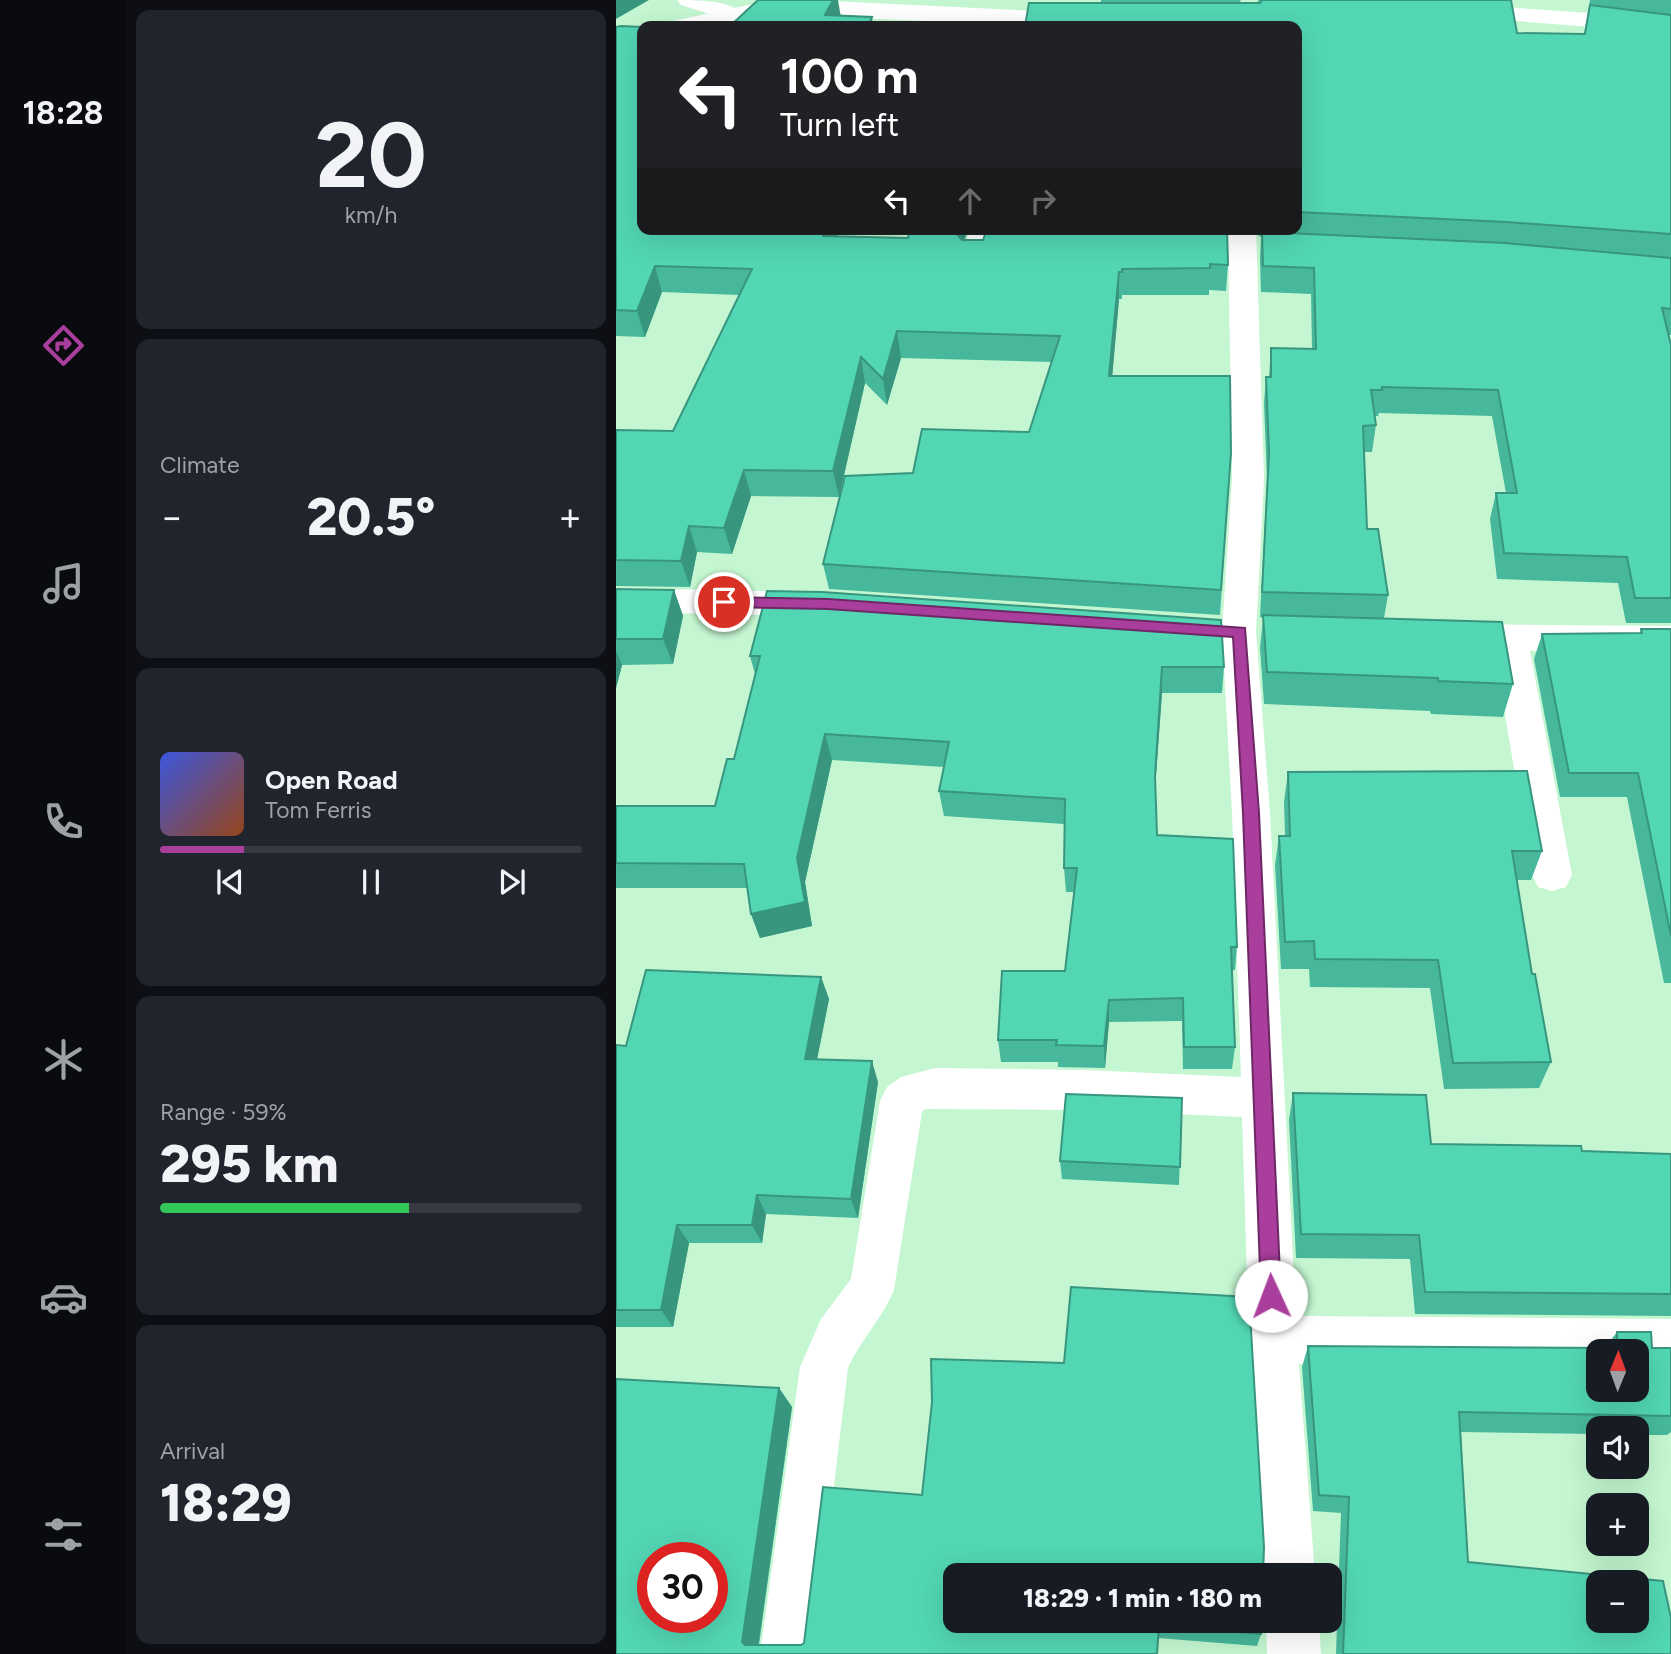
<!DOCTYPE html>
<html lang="en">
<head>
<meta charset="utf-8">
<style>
  :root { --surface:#171b24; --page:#20242c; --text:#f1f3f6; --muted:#9ea1a6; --line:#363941; --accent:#aa3e9d }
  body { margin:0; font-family:Figtree,sans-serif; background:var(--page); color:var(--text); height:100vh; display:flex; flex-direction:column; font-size:26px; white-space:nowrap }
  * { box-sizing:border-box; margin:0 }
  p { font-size:23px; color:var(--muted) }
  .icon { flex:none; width:38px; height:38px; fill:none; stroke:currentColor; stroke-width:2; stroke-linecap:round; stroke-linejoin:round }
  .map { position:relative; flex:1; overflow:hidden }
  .details { display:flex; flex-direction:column; gap:10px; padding:10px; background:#0d0f14; width:490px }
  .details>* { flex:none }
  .top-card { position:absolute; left:21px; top:21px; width:665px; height:214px; border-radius:14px; box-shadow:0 7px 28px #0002; background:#202124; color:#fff; overflow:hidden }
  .needle { width:46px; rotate:1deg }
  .tools { position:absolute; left:970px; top:1339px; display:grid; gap:14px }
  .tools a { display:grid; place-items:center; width:63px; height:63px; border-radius:14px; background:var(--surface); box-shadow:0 7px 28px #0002; font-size:35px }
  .speed { position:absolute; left:21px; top:1542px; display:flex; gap:14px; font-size:35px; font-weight:700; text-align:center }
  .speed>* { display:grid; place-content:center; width:91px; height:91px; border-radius:50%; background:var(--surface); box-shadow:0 7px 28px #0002; line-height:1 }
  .speed .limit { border:10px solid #d22; background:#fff; color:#111 }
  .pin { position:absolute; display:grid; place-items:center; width:60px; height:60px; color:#fff; margin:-30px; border:4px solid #fff; border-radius:50%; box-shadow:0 2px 7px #0007 }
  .me { position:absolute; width:77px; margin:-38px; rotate:358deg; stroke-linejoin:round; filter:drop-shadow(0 0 5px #0008) }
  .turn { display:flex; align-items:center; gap:24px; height:147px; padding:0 28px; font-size:32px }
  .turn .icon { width:91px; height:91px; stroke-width:2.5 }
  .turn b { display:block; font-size:49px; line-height:60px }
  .lanes { display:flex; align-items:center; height:66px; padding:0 28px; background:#0003; justify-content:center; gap:35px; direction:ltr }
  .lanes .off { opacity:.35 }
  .big { font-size:52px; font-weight:800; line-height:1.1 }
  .details .tile { flex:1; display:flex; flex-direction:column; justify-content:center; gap:10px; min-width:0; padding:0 24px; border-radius:14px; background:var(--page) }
  .details .dial { align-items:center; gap:0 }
  .dial b { font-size:91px; line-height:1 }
  .song { display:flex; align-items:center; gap:21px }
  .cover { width:84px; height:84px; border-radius:10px; background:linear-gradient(135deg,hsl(230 70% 55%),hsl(20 70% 35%)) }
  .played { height:7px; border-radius:4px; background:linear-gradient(90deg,var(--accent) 20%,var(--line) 20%) }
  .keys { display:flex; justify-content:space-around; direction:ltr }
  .heat { display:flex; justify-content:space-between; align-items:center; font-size:38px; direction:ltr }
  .charge { height:10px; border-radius:5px; background:linear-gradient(90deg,#34c759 59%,var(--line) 0) }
  .trip { position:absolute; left:327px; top:1563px; width:399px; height:70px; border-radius:14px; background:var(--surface); box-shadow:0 7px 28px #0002; font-weight:800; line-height:70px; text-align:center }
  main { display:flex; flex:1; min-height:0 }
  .menu { display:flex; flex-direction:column; width:126px; justify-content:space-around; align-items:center; background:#090b0e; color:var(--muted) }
  .menu .icon { width:49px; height:49px }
  .menu .current { color:var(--accent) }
  .menu b { font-size:32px; color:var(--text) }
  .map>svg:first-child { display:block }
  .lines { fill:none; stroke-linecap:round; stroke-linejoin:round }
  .minor { fill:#fff; fill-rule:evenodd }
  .tertiary { fill:#fff; fill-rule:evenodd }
  .wall { fill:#47b89b }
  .shaded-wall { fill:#39967e }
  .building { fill:#52d6b4; stroke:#39967e; stroke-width:2; fill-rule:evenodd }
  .route { fill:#aa3e9d; stroke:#6e2866; stroke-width:2 }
</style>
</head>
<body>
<main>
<nav class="menu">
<b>18:28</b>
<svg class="icon current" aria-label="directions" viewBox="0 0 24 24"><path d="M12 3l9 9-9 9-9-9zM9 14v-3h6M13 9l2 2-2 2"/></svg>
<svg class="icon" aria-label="music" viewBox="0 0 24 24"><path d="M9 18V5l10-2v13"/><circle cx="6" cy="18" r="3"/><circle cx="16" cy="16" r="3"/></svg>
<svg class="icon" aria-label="phone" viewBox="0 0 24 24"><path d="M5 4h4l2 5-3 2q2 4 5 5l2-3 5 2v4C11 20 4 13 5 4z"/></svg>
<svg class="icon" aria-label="climate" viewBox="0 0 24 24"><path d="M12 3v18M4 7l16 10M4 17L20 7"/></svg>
<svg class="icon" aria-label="car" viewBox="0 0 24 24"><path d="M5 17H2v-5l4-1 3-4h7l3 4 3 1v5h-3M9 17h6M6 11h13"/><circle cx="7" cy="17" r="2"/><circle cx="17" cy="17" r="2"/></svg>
<svg class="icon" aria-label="filters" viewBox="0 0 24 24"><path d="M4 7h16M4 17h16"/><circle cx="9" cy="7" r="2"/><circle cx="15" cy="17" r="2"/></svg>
</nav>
<section class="details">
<div class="tile dial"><b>20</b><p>km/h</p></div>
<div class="tile"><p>Climate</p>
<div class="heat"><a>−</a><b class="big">20.5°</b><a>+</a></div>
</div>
<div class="tile">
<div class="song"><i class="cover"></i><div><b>Open Road</b><p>Tom Ferris</p></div></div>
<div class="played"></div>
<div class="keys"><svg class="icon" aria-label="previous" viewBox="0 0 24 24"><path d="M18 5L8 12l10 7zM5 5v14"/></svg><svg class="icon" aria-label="pause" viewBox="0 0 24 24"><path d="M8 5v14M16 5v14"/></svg><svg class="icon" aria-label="next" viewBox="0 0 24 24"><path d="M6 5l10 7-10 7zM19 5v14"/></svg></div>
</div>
<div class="tile"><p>Range · 59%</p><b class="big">295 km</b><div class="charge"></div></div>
<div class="tile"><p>Arrival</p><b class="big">18:29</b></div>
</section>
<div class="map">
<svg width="1055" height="1654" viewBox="0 0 1055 1654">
  <rect width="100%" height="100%" fill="#c4f7d1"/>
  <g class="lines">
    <g class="minor">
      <path d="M61,0c19,0 54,0 66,14l-4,5 -8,2 -50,-16z"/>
      <polygon points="193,0 462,13 470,15 474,20 466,26 440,26 236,18 197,5"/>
      <polygon points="844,4 988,14 1055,25 1055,39 988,28 836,16 832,11 836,6"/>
      <polygon points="354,229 382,229 369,264 359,266 349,264 345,258"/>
      <path d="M612,229h28l8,250 -8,153 14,181 26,503 375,3v48h-35v-16h-38v15l-299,-2 16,211h-52l-14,-235 -7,-223 -157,-7 -160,-1 -3,3 -28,178c-11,28 -34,50 -46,78l-34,286h-54l40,-287 21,-48 30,-40 29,-178 7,-14 14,-10 34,-9 150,2 156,7 -9,-264 -10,-181 10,-153z"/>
      <polygon points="0,588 201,592 213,595 218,604 213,613 201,616 0,612"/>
      <polygon points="838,624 1055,626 1055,652 914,651 956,875 950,887 936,891 922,887 916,875 878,650 838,650 826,646 820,637 826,628"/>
      <polygon points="650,1620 703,1620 705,1654 651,1654"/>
    </g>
    <polygon class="tertiary" points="156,0 202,0 198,5 98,26 53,26 57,21"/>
  </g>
  <g class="wall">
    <polygon points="485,0 625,0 623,3 642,3 642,0 895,0 901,33 968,34 974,0 1055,0 1055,335 1053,335 1055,346 1055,623 1010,623 1002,583 881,579 874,519 880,493 890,493 876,416 763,413 762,416 759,416 760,425 756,452 748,452 751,529 772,595 768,618 897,684 887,717 815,714 814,711 648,704 644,648 647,618 644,617 651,479 648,403 650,377 653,377 655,348 696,349 695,294 645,292 644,259 645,237 643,236 641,229 681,229 681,26 409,26 485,3"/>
    <polygon points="0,27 26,229 223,229 221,236 348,240 612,265 610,291 593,290 593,295 506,295 506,299 503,299 496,376 615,453 604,615 213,589 207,564 297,473 413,432 436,362 285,358 271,405 249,383 223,497 135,496 116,554 81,552 74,587 0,586 0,430 57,431 123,295 46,292 29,337 0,336"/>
    <polygon points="0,589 58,590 67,616 57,664 6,665 0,688"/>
    <polygon points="1025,629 1055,629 1055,983 1048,983 1011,797 944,797 918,659 926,634 1024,633"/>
    <polygon points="134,656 608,667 606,693 546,693 539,790 541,835 621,947 619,970 616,970 619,1047 616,1069 567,1069 566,1021 493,1022 489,1068 442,1067 442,1062 385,1062 382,1040 449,971 458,892 450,892 448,868 448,824 328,816 323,791 328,767 216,760 189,882 196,926 144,938 135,914 132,888 0,888 0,806 99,806 118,759 139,674"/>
    <polygon points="672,772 926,851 915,880 901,880 916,974 935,1062 923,1088 828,1089 814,988 694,987 693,969 665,969 659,865 663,836 669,836 668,802"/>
    <polygon points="205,977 213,999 201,1059 262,1082 242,1218 150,1214 146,1243 73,1243 57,1327 0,1327 0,1045 10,1046"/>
    <polygon points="677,1093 815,1144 1055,1154 1055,1316 799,1314 794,1259 680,1258 673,1120"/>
    <polygon points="566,1098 563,1185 446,1179 444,1161"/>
    <polygon points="1001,1332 1036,1348 1055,1348 1055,1432 1051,1435 1020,1435 1020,1428 982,1428 982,1434 845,1432 852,1562 1055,1654 720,1654 725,1513 697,1511 686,1367 692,1346 989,1348"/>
    <polygon points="163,1388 176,1407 143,1645 185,1645 646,1620 645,1634 641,1646 542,1638 0,1654"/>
  </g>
  <g class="shaded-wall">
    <polygon points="0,0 33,0 0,19"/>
    <polygon points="217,0 222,0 225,18 209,15"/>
    <polygon points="256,17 257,26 252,26"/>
    <polygon points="209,229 223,229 212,262 207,236"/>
    <polygon points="341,229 352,229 343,259 340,233"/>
    <polygon points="39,266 46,292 29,337 21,311"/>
    <polygon points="503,272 503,299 494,402 493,376"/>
    <polygon points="281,331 285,358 271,405 267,379"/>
    <polygon points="245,357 249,383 223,497 217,471"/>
    <polygon points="128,470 135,496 116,554 108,528"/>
    <polygon points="73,526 81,552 74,587 65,561"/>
    <polygon points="58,590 67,616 57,664 47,639"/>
    <polygon points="0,651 6,665 0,688"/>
    <polygon points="546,667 546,693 538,801 539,776"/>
    <polygon points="209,734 216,760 189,882 196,926 144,938 135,914 181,858"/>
    <polygon points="205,977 213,999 197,1080 189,1059"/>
    <polygon points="493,1000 493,1022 489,1068 488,1046"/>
    <polygon points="256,1061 262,1082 242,1218 235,1199"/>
    <polygon points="141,1195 150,1214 146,1243 136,1225"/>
    <polygon points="61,1225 73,1243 57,1327 45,1310"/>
    <polygon points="163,1388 176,1407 141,1654 126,1642"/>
  </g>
  <g class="building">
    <polygon points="142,0 217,0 209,15 256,17 252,26 114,26"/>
    <polygon points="646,0 895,0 901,33 969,34 974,5 1055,15 1055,234 890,222 681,212 681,26 398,26 409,26 413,3 644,3"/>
    <polygon points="5,26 26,27 26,229 209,229 207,236 292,238 294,229 341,229 340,233 346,240 367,240 371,229 611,229 612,265 594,264 594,268 506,269 506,272 503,272 493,376 614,376 615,453 605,590 207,564 229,476 297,473 306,429 413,432 444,336 281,331 267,379 245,357 217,471 128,470 108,528 73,526 65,561 0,560 0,430 57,431 136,269 39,266 21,311 0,310 0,27"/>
    <polygon points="646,232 889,243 1055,258 1055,309 1046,308 1055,345 1055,598 1019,598 1011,557 888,553 880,493 901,493 882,390 766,387 766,390 755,390 760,425 747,426 751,529 762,529 772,595 646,592 653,453 650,377 655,377 655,348 700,349 698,268 647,266"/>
    <polygon points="0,589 58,590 47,639 0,639"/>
    <polygon points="151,591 206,592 605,620 608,667 546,667 539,776 541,835 617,839 621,947 615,947 619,1047 568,1047 567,998 493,1000 488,1046 440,1045 441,1040 382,1040 386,971 449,971 461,868 448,868 449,799 323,791 333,742 209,734 181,858 189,902 135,914 128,864 0,863 0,806 99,806 111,759 118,759 144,656 134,656"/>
    <polygon points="647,615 886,622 897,684 822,681 822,678 651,672"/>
    <polygon points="1025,629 1055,629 1055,936 1022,773 953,773 926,634 1026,633"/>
    <polygon points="911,771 926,851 896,851 916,974 919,974 935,1062 837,1063 822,960 699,959 698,941 669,942 663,836 674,836 672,772"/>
    <polygon points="30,970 205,977 189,1059 256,1061 235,1199 141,1195 136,1225 61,1225 45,1310 0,1310 0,1045 10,1046"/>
    <polygon points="677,1093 810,1095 815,1144 965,1146 966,1151 1055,1154 1055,1294 809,1292 803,1235 685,1234"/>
    <polygon points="450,1094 566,1098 564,1167 444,1161"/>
    <path d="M455,1287l178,10 15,250 -1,28h-307v45h306l-1,14 -102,-8 -2,28h-541v-275l163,9 -37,254 3,3h56l3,-2 19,-156 99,8 10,-93 -1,-43 133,4zM37,1558h59v59h-59z"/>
    <path d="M1001,1332h34l1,16h19v68l-212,-4 9,150 195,19 8,37v36h-328l6,-157 -30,-2 -11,-149 306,2 3,-3zM982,1351h38v39h-38zM982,1582h38v38h-38z"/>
  </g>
  <polygon class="route" points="108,597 212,599 629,628 643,813 665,1296 662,1303 655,1306 648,1303 645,1296 627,813 617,637 212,609 108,607 101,602"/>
</svg>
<div class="tools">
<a><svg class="needle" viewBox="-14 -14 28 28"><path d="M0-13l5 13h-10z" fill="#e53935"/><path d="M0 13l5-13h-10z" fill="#9ea1a6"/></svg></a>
<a><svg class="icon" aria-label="sound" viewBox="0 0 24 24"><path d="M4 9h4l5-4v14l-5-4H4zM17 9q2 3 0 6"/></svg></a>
<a>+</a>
<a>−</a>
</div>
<div class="speed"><div class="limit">30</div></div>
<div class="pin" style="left:108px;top:602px;background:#d93025"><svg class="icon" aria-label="arrive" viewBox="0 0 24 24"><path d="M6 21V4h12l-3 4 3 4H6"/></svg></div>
<svg class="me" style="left:655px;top:1296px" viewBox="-20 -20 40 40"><circle r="19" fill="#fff"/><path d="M0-13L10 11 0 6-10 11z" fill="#aa3e9d"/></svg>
<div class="trip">18:29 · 1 min · 180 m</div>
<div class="top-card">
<div class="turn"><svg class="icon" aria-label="left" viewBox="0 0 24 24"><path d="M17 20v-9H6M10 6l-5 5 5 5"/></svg><div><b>100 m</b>Turn left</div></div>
<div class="lanes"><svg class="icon" aria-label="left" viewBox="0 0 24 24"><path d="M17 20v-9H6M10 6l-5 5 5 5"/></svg><svg class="icon off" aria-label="ahead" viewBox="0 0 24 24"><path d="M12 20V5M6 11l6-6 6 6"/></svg><svg class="icon off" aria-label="right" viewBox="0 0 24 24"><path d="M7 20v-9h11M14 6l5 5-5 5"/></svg></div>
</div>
</div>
</main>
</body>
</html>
